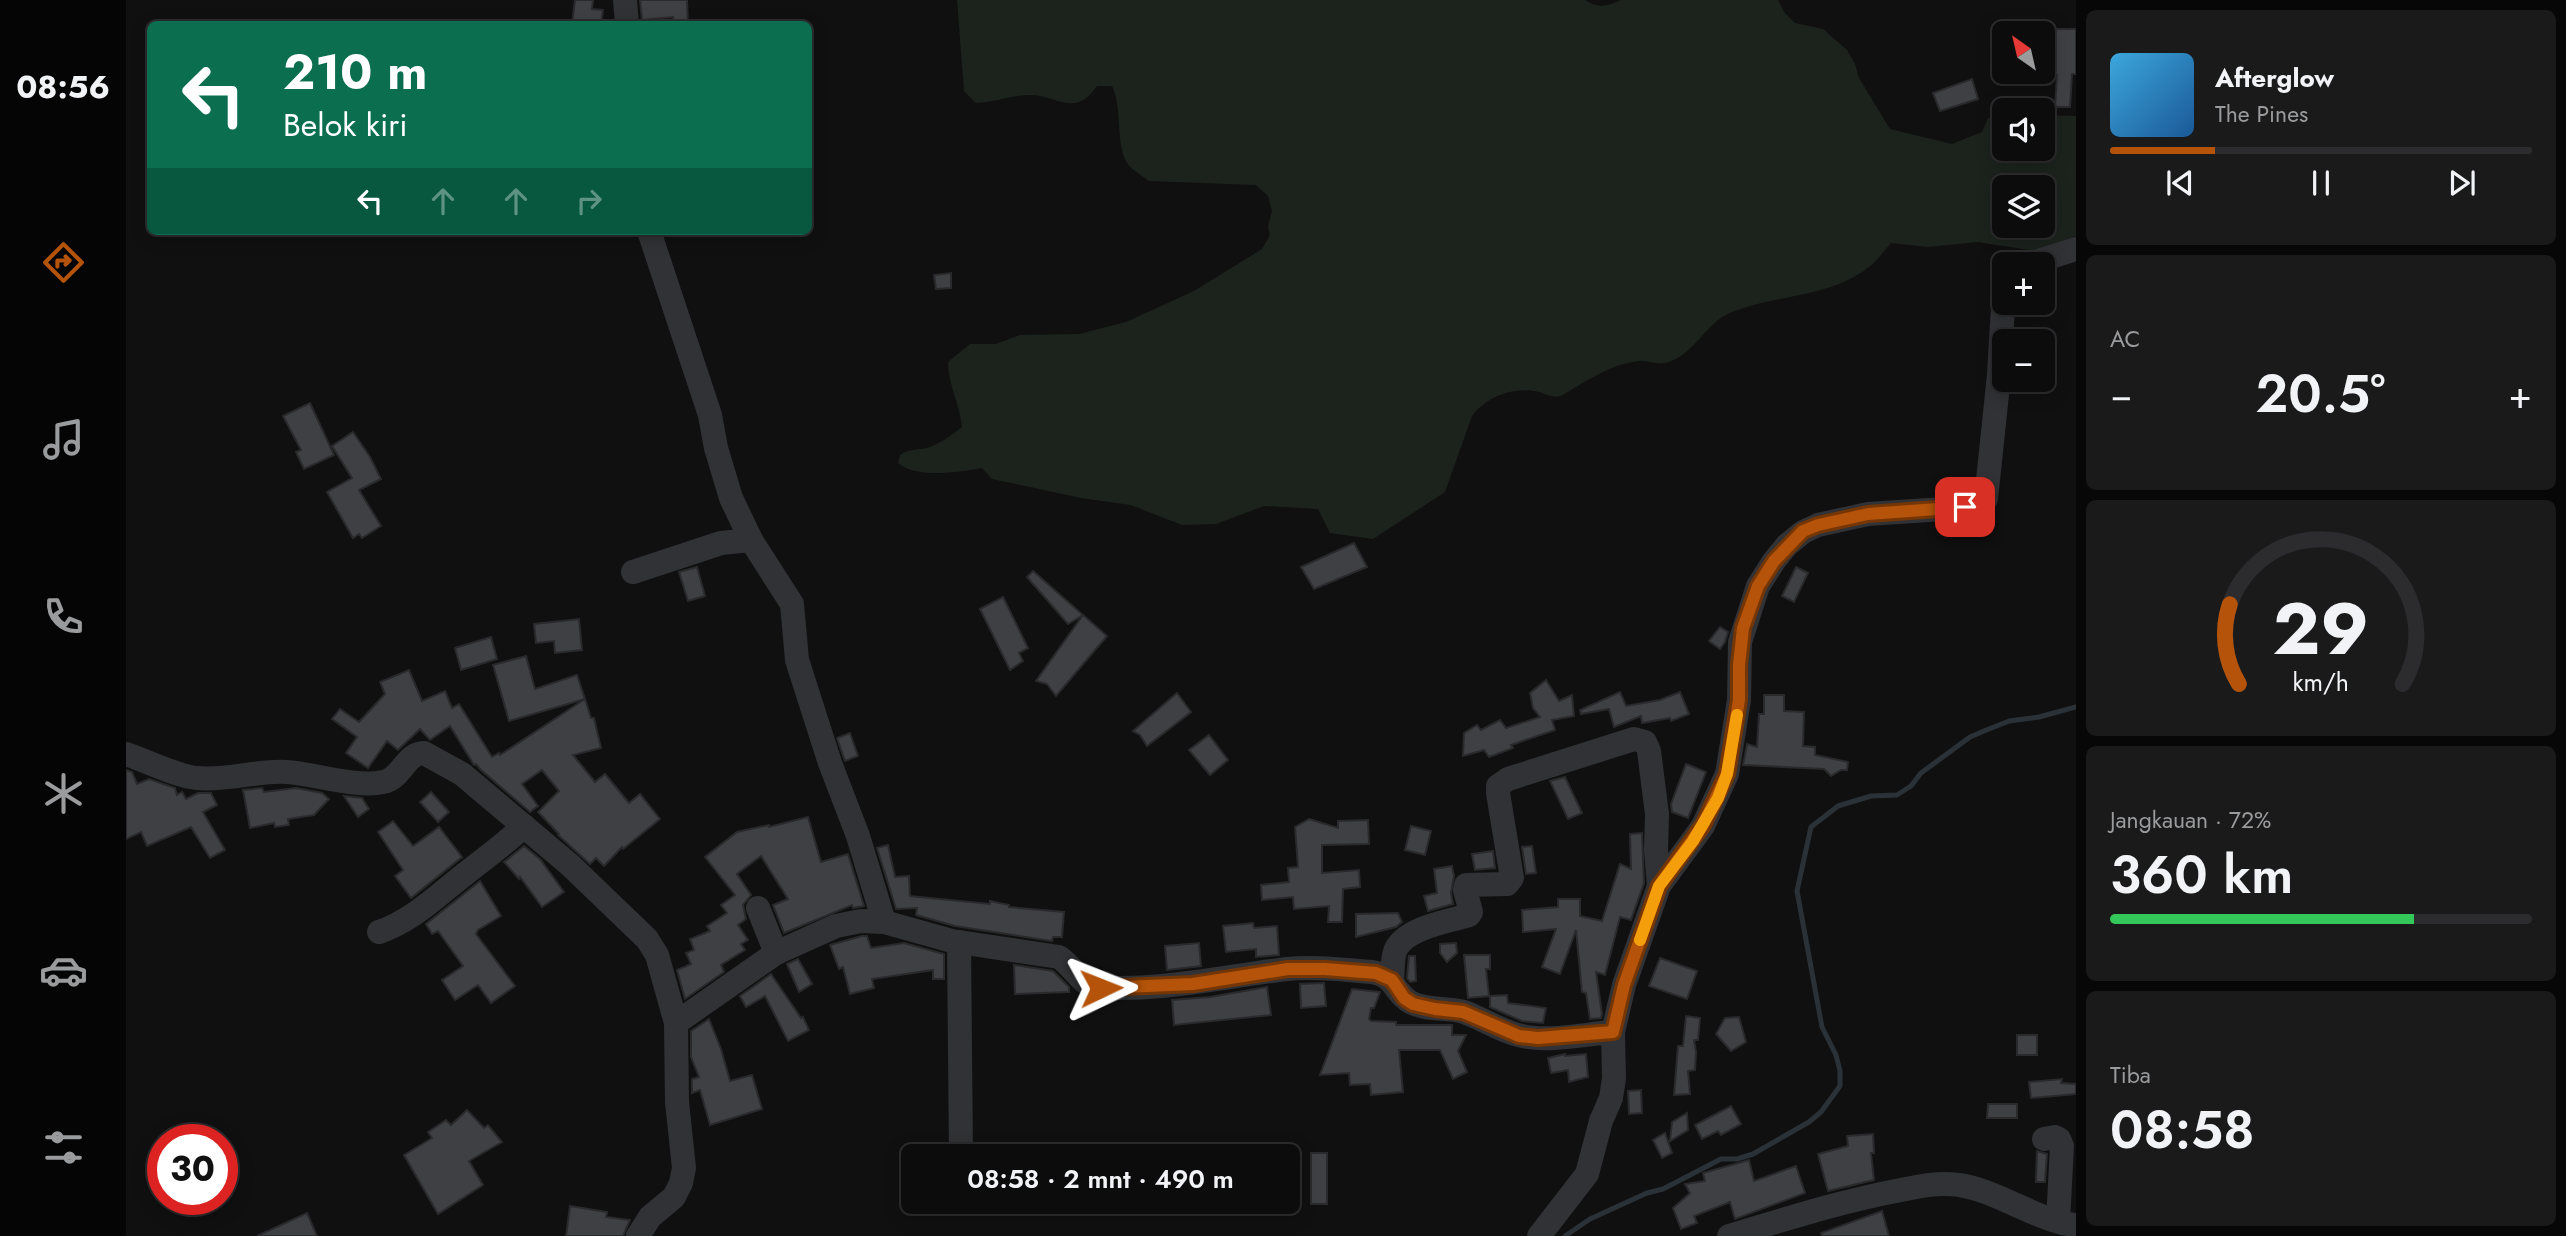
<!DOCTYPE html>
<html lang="id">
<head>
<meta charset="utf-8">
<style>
  :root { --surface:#0c0c0d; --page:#1a1a1b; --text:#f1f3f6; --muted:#9a9b9d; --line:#2c2c2e; --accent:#b45309 }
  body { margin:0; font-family:Jost,sans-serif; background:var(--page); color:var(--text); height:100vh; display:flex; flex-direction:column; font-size:26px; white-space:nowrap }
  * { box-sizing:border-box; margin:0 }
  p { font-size:23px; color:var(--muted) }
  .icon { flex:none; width:38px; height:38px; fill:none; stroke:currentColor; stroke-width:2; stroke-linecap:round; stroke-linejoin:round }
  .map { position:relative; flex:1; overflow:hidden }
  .details { display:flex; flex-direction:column; gap:10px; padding:10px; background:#070707; width:490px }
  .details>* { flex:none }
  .top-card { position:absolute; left:21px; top:21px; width:665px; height:214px; border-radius:10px; box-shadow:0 4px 18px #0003,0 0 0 2px var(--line); background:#0b6e4f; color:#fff; overflow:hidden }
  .needle { width:46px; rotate:326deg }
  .buttons { position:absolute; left:1866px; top:21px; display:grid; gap:14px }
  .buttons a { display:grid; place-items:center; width:63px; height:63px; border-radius:10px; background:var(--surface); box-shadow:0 4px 18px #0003,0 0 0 2px var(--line); font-size:35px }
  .speed { position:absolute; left:21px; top:1124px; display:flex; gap:14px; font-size:35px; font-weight:700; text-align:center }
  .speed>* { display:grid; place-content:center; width:91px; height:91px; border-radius:50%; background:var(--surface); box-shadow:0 4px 18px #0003,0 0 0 2px var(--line); line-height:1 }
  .speed .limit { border:10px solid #d22; background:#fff; color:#111 }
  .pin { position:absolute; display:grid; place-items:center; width:60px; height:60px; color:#fff; margin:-30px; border-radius:14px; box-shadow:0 4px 10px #0006 }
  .me { position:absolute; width:77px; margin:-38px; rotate:88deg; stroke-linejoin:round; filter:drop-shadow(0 0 5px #0008) }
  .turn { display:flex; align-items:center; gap:24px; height:147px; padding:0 21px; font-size:32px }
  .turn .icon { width:91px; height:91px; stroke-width:2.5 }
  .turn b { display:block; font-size:49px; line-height:60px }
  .lanes { display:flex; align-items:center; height:66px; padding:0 21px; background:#0003; justify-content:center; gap:35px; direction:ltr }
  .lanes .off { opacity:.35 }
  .big { font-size:52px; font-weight:600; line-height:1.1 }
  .details .tile { flex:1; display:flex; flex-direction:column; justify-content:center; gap:10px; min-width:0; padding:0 24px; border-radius:10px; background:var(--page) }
  .details .dial { align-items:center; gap:0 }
  .dial svg { height:182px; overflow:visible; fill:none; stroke:var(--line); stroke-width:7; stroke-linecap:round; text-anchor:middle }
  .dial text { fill:var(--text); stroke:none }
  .song { display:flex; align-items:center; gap:21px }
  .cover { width:84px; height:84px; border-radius:10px; background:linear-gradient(135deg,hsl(200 70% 55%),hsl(210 70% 35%)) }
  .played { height:7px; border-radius:4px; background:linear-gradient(90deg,var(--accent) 25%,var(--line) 25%) }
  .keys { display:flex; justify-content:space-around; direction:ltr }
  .heat { display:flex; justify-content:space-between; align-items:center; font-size:38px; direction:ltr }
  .charge { height:10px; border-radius:5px; background:linear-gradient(90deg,#34c759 72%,var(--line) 0) }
  .trip { position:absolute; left:775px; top:1144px; width:399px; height:70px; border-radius:10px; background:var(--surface); box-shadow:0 4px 18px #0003,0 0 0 2px var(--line); font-weight:600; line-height:70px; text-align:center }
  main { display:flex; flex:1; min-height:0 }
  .menu { display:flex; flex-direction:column; width:126px; justify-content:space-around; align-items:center; background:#050505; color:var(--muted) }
  .menu .icon { width:49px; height:49px }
  .menu .on { color:var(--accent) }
  .menu b { font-size:32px; color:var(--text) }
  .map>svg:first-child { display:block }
  .green { fill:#1c231d; fill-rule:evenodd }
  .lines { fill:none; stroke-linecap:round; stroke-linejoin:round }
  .stream { stroke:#2a3238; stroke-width:5 }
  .building { fill:#3f4044; stroke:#2a2a2d; stroke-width:2 }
  .minor { stroke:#313235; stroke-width:24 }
  .route-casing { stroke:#753606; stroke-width:18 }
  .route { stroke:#b45309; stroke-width:12 }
  .slow { stroke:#f59e0b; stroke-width:12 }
</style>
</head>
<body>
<main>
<nav class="menu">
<b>08:56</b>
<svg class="icon on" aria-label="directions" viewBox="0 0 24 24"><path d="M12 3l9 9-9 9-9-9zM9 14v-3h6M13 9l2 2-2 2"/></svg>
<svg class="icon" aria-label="music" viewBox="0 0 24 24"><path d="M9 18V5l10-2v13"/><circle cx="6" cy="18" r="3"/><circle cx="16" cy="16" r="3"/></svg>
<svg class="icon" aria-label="phone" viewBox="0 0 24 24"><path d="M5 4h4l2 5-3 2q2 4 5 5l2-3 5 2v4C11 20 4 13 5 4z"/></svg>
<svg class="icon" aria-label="climate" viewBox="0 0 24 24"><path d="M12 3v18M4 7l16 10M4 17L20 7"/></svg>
<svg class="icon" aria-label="car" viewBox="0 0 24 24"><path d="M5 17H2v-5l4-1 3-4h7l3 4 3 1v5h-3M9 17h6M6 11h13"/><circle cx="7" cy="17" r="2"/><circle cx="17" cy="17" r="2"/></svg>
<svg class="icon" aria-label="filters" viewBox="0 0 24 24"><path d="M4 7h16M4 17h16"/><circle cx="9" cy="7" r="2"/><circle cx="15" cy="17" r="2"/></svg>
</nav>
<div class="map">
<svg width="1950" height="1236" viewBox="0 0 1950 1236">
  <rect width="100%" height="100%" fill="#101011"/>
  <path class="green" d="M831,0h628c12,9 24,6 36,0h157l6,12 11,11 28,6 24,21 8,14 4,14 31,51 62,15 30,-12 6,-14 16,-4v35h38v-34l34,1v120l-41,15 -57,-9 -50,5 -37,-4c-7,8 -14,18 -22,24 -40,31 -92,27 -137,45 -27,10 -37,44 -67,51 -8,2 -18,-3 -26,-2 -30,3 -53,21 -78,35 -9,2 -13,-1 -22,-4 -24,-6 -52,4 -67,24l-27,76 -72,47 -43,-6 -12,-24 -54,-3 -48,18 -34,1 -51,-20 -50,-7 -89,-19 -10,-11c-22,4 -66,11 -84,-5l2,-8c8,-6 17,-5 27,-7 13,-4 25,-13 35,-21 -2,-23 -14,-42 -14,-65l22,-18h26l24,-9 59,-1 47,-12 68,-31 68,-42 8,-14 -2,-8 4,-16 -4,-15 -12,-11 -107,-4c-7,-5 -17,-11 -22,-18 -12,-21 -4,-54 -15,-77h-15c-23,34 -41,7 -70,9 -17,1 -33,7 -51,8l-12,-12zM1878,187h38v39h-38z"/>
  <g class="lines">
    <polyline class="stream" points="1439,1236 1464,1219 1521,1193 1537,1189 1595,1159 1611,1159 1627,1154 1683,1122 1695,1112 1714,1086 1714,1071 1710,1055 1696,1027 1671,891 1685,827 1712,806 1745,796 1771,795 1785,786 1795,773 1844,737 1858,731 1883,721 1913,717 1950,707"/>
  </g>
  <g class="building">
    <polygon points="449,0 467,0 466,9 477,10 475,24 446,24"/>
    <polygon points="514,0 561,0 562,24 547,24 547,17 516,20"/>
    <polygon points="1931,29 1950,29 1950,74 1946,74 1944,107 1929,107 1931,75 1920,74 1923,45 1920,46 1918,30"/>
    <polygon points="1846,79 1852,99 1814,111 1807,93"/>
    <polygon points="825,273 825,288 810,289 808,275"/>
    <polygon points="184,403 208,455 178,469 170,452 175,450 157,416"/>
    <polygon points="227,432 244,457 255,479 233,490 255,526 236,538 233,534 227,538 201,492 226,478 206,446"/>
    <polygon points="1228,543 1241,567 1188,589 1175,567"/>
    <polygon points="571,567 579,596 562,601 553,572"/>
    <polygon points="1670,567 1682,573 1668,602 1656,596"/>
    <polygon points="907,571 957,615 942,624 901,577"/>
    <polygon points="877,597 902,648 893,653 897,661 884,670 854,609"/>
    <polygon points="957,615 981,636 930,696 921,684 910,681"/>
    <polygon points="453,619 456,650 429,653 428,641 410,643 408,624"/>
    <polygon points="1594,627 1602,632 1599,642 1594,649 1583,641"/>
    <polygon points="365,637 371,659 335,670 329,648"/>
    <polygon points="400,656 409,689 451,675 459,699 383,721 367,665"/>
    <polygon points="283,670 296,701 319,691 326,708 333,704 366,757 373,753 374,755 459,699 465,718 468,718 475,748 447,755 469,782 479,774 503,803 514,794 534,819 497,849 496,847 478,866 470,858 464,864 432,835 433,834 412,812 433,791 416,770 396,784 412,806 404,812 355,770 350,764 348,765 324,726 304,740 294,729 272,750 261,741 242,768 220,753 231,737 206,719 214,709 233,722 259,694 254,682"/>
    <polygon points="1420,680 1433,701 1446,695 1448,716 1426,720 1429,730 1385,745 1387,748 1363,757 1358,750 1337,756 1338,733 1351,725 1355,730 1374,720 1380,728 1414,717 1407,708 1404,693"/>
    <polygon points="1494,692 1500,706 1534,700 1554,692 1563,714 1545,721 1544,718 1516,723 1515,716 1488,727 1483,709 1455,714 1454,710"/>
    <polygon points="1051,693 1065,712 1021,746 1014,735 1007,731"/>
    <polygon points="1638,695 1658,695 1658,711 1678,712 1677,746 1689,747 1689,755 1722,762 1721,770 1715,770 1705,776 1698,769 1617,765 1621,744 1631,747 1633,714 1638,714"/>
    <polygon points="724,733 732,756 719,761 711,738"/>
    <polygon points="1083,735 1102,760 1084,775 1063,750"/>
    <polygon points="1560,764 1580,772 1562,818 1546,812 1545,804"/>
    <polygon points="0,770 6,772 11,784 23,779 49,788 51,795 56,792 60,799 72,793 85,793 91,805 77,812 99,850 84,858 65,827 21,846 15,832 0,839"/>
    <polygon points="1439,777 1456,813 1442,819 1424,781"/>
    <polygon points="136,788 138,792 170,788 196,793 203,799 188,815 162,819 163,825 149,827 148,823 124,828 117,790"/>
    <polygon points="305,792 323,812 312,822 294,802"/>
    <polygon points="218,796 236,798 243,809 232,817"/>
    <polygon points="682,817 695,862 722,854 738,906 727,908 726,905 658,933 647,905 662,899 635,856 611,874 625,895 617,905 620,919 612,925 622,940 615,944 619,950 595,965 598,972 559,999 551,970 565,964 560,953 568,950 564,939 584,931 581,926 601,913 595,905 609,895 579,857 611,832 643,825 643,827"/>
    <polygon points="1183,819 1212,828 1212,821 1242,820 1243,844 1196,845 1196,873 1233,870 1234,887 1217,889 1216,922 1202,922 1203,906 1168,909 1167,897 1136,900 1135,885 1163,882 1162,868 1172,867 1169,827"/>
    <polygon points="267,821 287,846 313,827 336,857 285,898 269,876 277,870 252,832"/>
    <polygon points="1285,826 1305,831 1299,855 1279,850"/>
    <polygon points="1516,833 1518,883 1505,920 1494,917 1479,975 1470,972 1476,1014 1475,1018 1464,1019 1460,993 1456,992 1450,930 1434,974 1416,967 1430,929 1397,932 1396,910 1432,907 1432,899 1454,899 1454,916 1476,921 1494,864 1505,869 1504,834"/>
    <polygon points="762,845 769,877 783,876 784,896 864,904 864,901 883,905 883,907 938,912 936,937 927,937 926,941 829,926 790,915 791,908 770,909 751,848"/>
    <polygon points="398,846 414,859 438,892 416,907 394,877 393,879 378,862"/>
    <polygon points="1406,846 1410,873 1400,874 1396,847"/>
    <polygon points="1367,851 1369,868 1349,870 1346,854"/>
    <polygon points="1326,866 1328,876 1325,893 1327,904 1302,911 1298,896 1311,893 1308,869"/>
    <polygon points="354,881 375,916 352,930 350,934 389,986 365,1003 352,985 329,1000 316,980 337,966 312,931 306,934 300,924"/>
    <polygon points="1272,913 1276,922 1270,927 1230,937 1230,914"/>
    <polygon points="1127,923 1128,928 1151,926 1153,955 1130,957 1130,949 1100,952 1097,926"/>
    <polygon points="736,936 741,936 745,948 778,943 818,954 818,979 807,979 807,970 746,979 748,988 724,994 717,967 713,969 704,945"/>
    <polygon points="1073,943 1075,966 1041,970 1039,946"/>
    <polygon points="1330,943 1331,953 1321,962 1314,953 1314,944"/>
    <polygon points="1338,955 1364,955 1364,969 1360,969 1363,996 1342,998"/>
    <polygon points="1283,956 1289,956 1290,981 1284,982 1281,978"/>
    <polygon points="1534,958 1571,971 1561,999 1523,986"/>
    <polygon points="672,959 686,984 673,992 661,964"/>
    <polygon points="888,965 927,971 943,987 943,992 889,994"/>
    <polygon points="645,974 675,1018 677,1017 683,1030 662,1041 639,996 620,1007 614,996"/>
    <polygon points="1198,983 1200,1006 1175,1008 1174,984"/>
    <polygon points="1141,987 1145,1015 1048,1025 1046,1000 1084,997"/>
    <polygon points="1226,989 1254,992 1248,1008 1245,1008 1243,1019 1245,1021 1270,1022 1270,1025 1326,1025 1326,1035 1340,1035 1332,1051 1341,1072 1327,1079 1314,1050 1273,1050 1277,1092 1245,1095 1244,1084 1224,1085 1223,1073 1194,1075"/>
    <polygon points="1381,995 1382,1003 1420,1008 1417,1023 1396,1021 1364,1007 1364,996"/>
    <polygon points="1560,1016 1574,1018 1572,1040 1568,1040 1570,1052 1569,1070 1562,1071 1564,1094 1548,1095 1552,1046 1557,1046"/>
    <polygon points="1613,1017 1620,1042 1605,1051 1590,1034 1599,1018"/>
    <polygon points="583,1019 595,1049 604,1081 626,1075 636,1109 584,1125 574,1090 566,1093 566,1079 573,1077 565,1057 565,1031"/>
    <rect x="1891" y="1035" width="20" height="20"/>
    <polygon points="1439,1054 1439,1056 1460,1054 1462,1077 1443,1082 1442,1070 1425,1073 1422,1058"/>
    <polygon points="1936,1079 1935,1083 1950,1084 1950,1094 1905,1098 1903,1082"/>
    <polygon points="1515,1090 1516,1113 1503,1114 1502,1091"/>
    <polygon points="1862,1104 1891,1104 1891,1118 1861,1118"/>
    <polygon points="1605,1106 1615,1124 1595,1135 1592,1131 1576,1139 1569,1125"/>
    <polygon points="341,1110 358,1128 362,1125 376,1142 343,1161 357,1185 312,1214 278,1155 306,1138 302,1132 320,1120 325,1125"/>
    <polygon points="1561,1113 1562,1130 1544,1141 1546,1122"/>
    <polygon points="1539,1133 1546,1153 1536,1158 1527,1140"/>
    <polygon points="1747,1134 1748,1153 1745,1153 1748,1180 1702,1191 1692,1154 1722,1146 1721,1136"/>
    <polygon points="1911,1151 1921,1154 1919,1182 1910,1182"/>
    <rect x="1185" y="1153" width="16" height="51"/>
    <polygon points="1623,1160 1628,1181 1670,1166 1679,1193 1609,1219 1604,1202 1568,1216 1571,1223 1555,1229 1547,1208 1564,1193 1559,1184 1579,1181 1577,1173"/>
    <polygon points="444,1206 481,1212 480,1217 504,1220 497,1236 440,1236"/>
    <polygon points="1756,1211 1763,1236 1696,1236 1695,1233"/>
    <polygon points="181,1213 191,1236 131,1236"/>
  </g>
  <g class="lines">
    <g class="minor">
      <polyline points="499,0 501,24"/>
      <polyline points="523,231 584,415 590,448 605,498 625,540 666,604 671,660 704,763 732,836 758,922"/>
      <polyline points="1903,264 1950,249"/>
      <polyline points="507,572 595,543 625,540"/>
      <path d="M0,754c19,6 52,23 71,24 30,3 61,-8 90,-6 28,2 70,16 96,10 19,-3 22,-29 41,-29l38,21 108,91 77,74 10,16 19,68 1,79 7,66 -3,15 -7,14 -24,20 -12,19"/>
      <polyline points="632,908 650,953"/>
      <path d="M253,932c33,-11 58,-36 86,-58 20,-16 40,-30 59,-48"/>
      <polyline points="833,942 835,1157"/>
      <path d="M1266,980c1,-9 0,-25 5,-33 13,-20 50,-25 72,-32l2,-3 -6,-22 1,-5 41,-1 5,-6 -14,-85v-7l10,-7 126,-40 11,3 4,9 8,63 -1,36 3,36"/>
      <path d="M550,1023l100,-70 60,-27 25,-5 23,1 68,19 107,16c13,9 19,22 33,30 67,5 130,-10 195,-18 28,-3 57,1 85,3 23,3 23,23 40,31 17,8 36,4 52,9 19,7 35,18 54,23 29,8 65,-1 95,-3"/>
      <polyline points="1918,1139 1929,1137 1933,1139 1936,1146 1932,1221"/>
      <polyline points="1413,1236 1461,1174 1475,1121 1485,1098 1488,1078 1487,1032 1498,985 1533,886 1577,826 1601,774 1613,700 1614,642 1632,586 1648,561 1661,545 1677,532 1692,525 1742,514 1848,507 1855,504 1860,499 1873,375 1878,289"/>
      <path d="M1603,1236c57,-17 113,-35 172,-46 19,-4 39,-8 58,-5 38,5 82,38 117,40"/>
    </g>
  </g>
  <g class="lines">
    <g class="route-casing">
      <polyline id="route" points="975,988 1067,984 1162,969 1199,969 1250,973 1266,980 1278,998 1287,1004 1309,1009 1337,1012 1393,1036 1412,1038 1487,1032 1498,985 1533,886 1577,825 1601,774 1613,700 1613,665 1617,628 1632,586 1648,561 1677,531 1692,525 1742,514 1839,507"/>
    </g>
    <use href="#route" class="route"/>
    <polyline class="slow" points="1514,940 1533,886 1567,841 1592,798 1601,774 1611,715"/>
  </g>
</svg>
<div class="buttons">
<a><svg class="needle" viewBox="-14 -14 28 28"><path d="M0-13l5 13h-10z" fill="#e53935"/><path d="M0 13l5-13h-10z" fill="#9a9b9d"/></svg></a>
<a><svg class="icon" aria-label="sound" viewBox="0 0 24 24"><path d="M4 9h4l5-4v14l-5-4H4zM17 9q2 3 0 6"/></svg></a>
<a><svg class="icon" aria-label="layers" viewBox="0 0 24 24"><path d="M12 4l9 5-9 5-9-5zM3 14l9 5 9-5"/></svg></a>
<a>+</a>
<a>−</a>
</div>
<div class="speed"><div class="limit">30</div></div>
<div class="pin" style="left:1839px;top:507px;background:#d93025"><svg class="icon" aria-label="arrive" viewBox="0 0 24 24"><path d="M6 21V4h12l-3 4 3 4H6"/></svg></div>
<svg class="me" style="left:975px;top:988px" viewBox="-20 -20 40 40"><path d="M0-17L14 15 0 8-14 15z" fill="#b45309" stroke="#fff" stroke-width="4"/></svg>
<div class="trip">08:58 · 2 mnt · 490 m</div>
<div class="top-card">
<div class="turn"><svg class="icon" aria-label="left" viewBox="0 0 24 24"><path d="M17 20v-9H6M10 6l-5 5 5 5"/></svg><div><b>210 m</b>Belok kiri</div></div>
<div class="lanes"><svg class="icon" aria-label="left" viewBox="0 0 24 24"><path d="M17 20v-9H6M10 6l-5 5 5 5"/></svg><svg class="icon off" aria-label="ahead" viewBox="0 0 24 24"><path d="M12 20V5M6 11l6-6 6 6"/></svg><svg class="icon off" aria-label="ahead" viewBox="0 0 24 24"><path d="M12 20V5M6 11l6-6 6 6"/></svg><svg class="icon off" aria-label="right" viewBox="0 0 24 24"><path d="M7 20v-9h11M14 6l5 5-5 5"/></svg></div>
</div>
</div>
<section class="details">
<div class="tile">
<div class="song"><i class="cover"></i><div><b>Afterglow</b><p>The Pines</p></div></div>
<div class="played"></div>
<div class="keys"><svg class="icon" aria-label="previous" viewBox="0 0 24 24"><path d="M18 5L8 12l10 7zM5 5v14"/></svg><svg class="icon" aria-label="pause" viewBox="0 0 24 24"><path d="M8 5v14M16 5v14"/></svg><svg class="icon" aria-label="next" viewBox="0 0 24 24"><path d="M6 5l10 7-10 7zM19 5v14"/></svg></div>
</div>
<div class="tile"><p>AC</p>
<div class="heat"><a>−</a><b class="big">20.5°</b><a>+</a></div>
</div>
<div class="tile dial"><svg viewBox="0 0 100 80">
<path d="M14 69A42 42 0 1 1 86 69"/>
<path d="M14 69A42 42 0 0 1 10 34" stroke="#b45309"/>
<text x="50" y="56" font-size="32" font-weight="700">29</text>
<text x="50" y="72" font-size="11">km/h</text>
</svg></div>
<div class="tile"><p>Jangkauan · 72%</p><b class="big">360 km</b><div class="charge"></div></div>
<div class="tile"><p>Tiba</p><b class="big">08:58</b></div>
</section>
</main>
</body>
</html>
